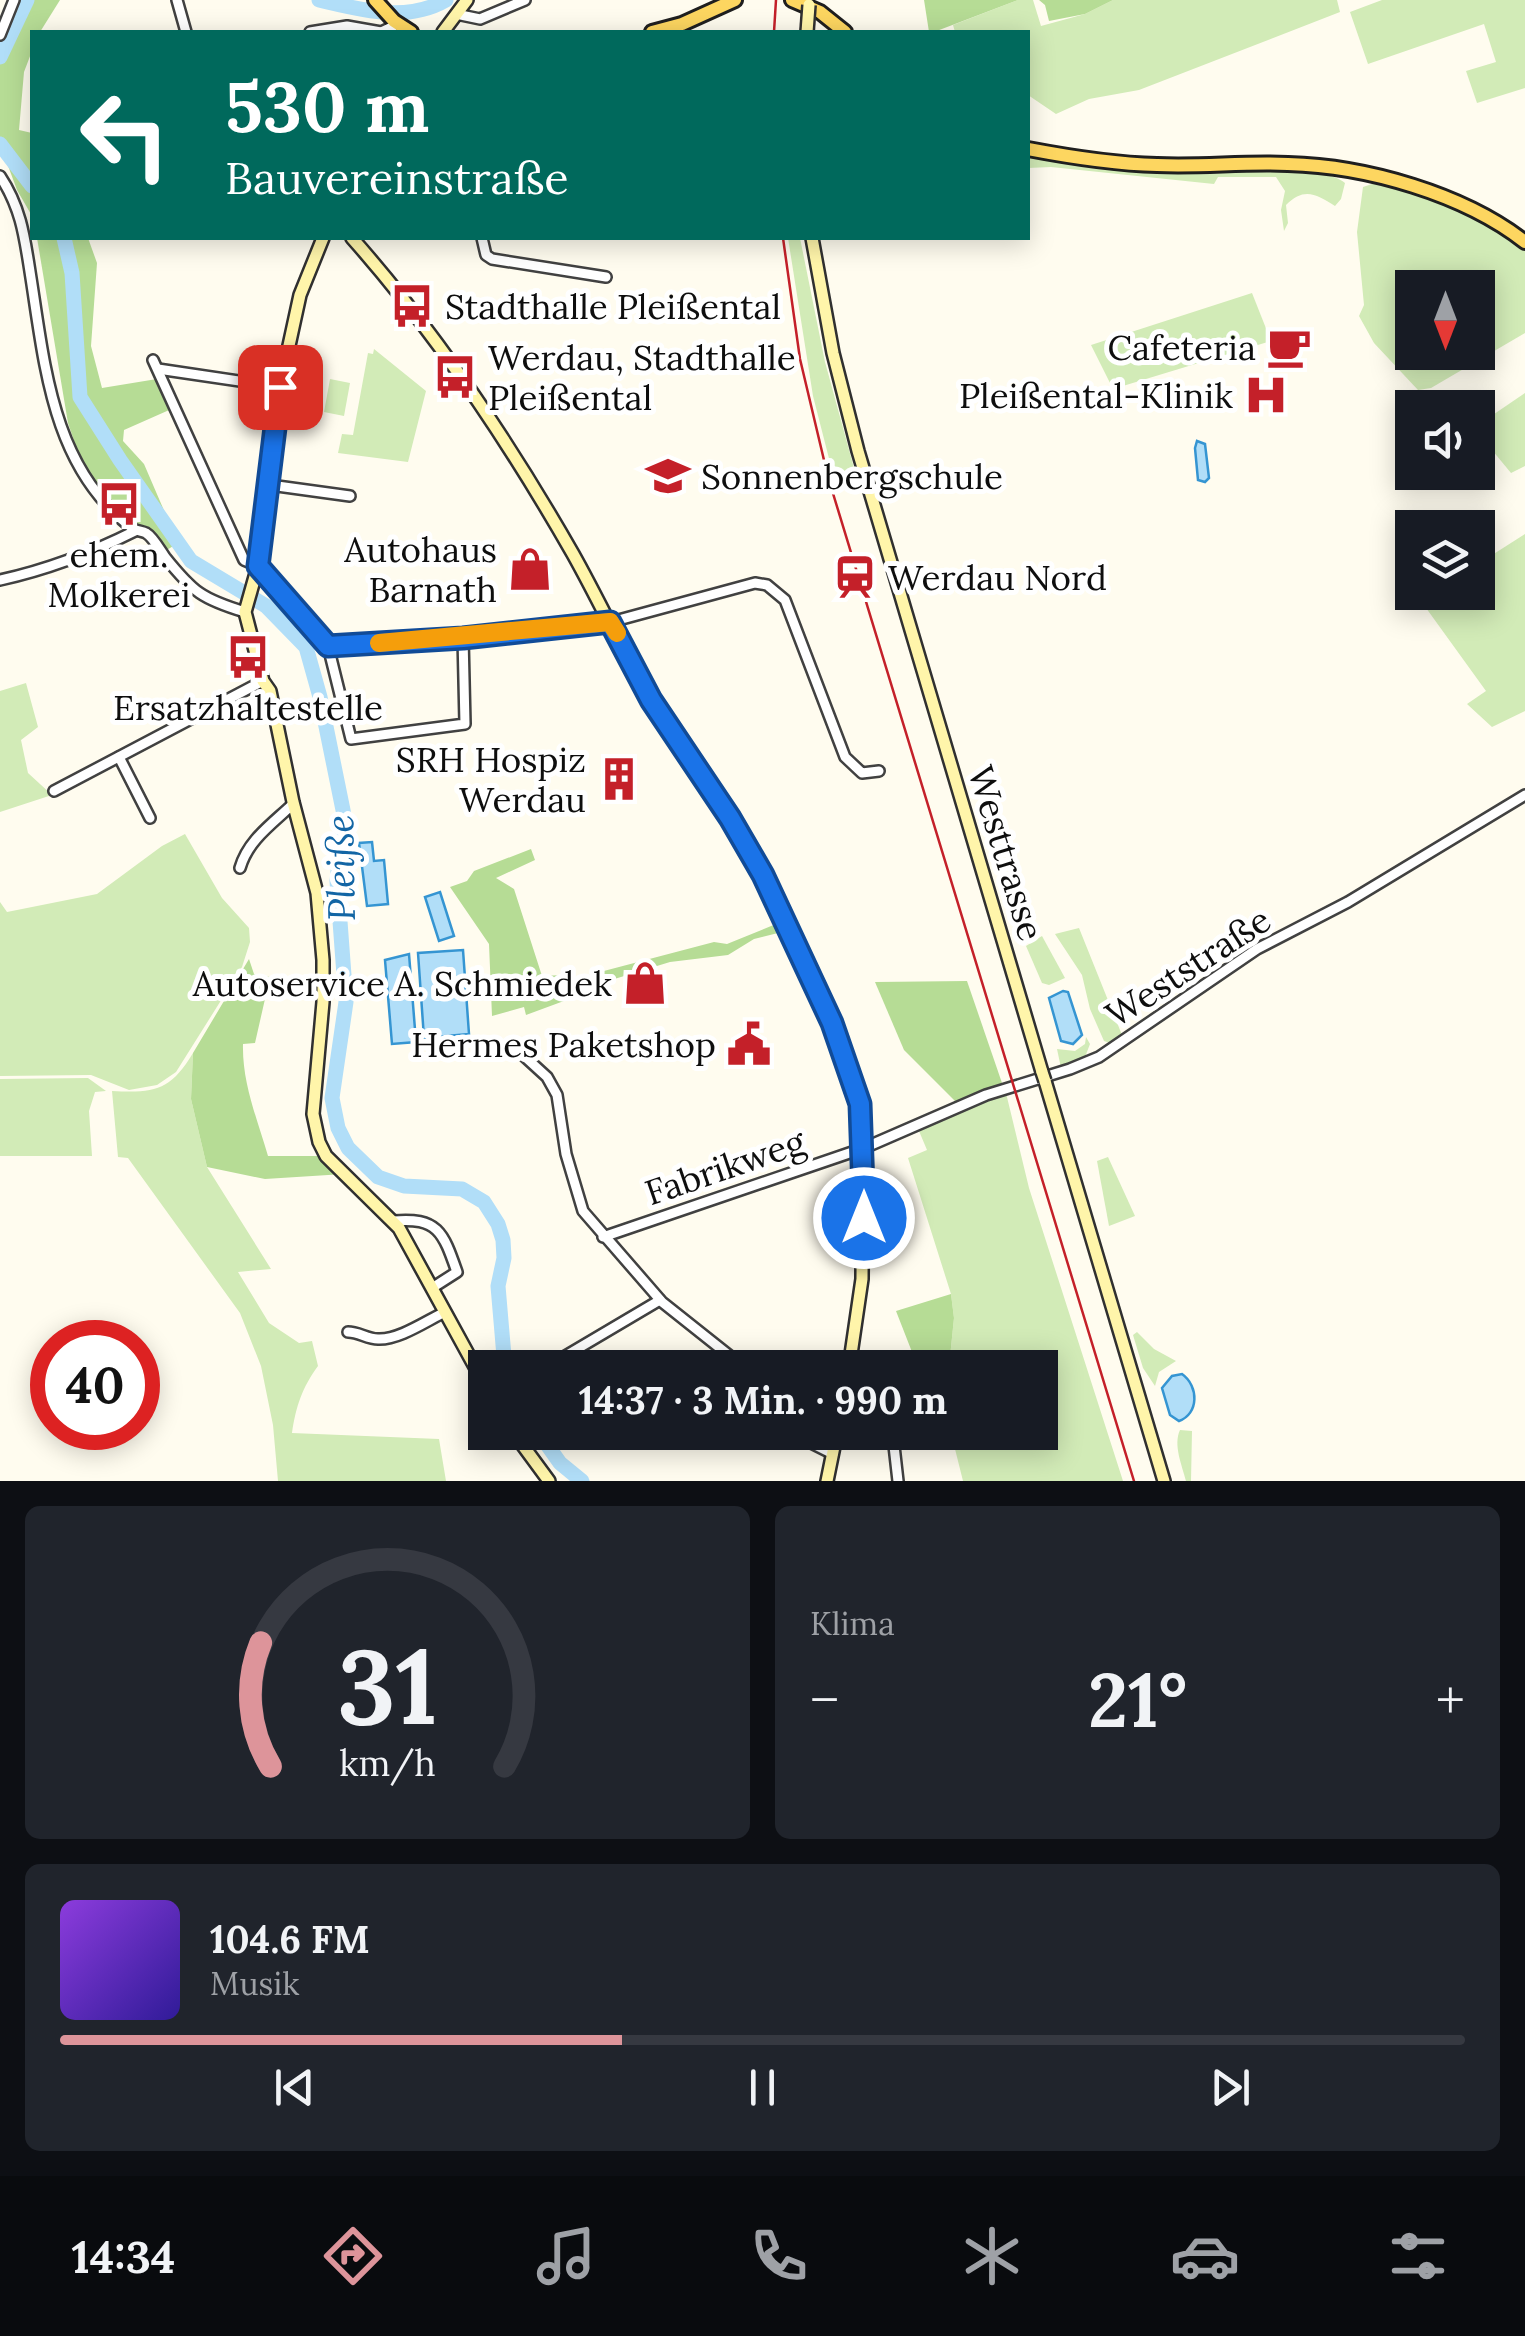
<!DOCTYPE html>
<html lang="de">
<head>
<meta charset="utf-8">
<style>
  :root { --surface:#171b24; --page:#20242c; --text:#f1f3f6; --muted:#9ea1a6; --line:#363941; --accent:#dd949a }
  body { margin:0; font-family:Lora,serif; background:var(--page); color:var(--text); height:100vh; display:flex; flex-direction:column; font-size:38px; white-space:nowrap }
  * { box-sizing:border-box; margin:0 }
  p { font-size:32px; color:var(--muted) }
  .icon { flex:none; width:55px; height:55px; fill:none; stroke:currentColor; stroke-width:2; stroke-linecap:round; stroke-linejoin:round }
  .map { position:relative; height:1481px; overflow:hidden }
  .drawer { display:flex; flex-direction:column; gap:25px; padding:25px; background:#0d0f14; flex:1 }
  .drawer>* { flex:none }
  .guide { position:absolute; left:30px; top:30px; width:1000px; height:210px; border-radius:0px; box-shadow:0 5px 25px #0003; background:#00695c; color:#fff; overflow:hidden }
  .needle { width:65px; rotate:180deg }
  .tools { position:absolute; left:1395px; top:270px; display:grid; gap:20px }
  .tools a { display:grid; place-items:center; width:100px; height:100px; border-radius:0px; background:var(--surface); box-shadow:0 5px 25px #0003; font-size:50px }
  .speed { position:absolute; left:30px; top:1320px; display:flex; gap:20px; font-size:50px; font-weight:700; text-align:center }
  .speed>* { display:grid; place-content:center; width:130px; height:130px; border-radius:50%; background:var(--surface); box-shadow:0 5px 25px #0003; line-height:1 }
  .speed .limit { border:15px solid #d22; background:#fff; color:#111 }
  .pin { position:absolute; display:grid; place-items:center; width:85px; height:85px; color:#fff; margin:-42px; border-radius:20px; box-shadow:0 5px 15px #0006 }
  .me { position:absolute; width:110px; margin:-55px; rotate:0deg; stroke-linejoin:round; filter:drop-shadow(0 0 8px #0008) }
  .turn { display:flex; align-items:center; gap:35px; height:210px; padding:0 30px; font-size:45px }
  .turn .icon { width:130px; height:130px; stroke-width:2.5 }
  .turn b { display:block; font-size:70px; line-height:85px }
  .big { font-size:75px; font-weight:700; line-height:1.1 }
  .drawer .widget { flex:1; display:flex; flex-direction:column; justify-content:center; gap:15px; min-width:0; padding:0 35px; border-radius:15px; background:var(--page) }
  .drawer .dial { align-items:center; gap:0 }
  .dial svg { height:260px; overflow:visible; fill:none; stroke:var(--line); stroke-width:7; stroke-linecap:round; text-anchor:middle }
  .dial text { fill:var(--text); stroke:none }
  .song { display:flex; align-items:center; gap:30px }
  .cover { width:120px; height:120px; border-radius:15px; background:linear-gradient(135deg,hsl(270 70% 55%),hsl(250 70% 35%)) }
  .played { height:10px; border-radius:5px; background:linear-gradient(90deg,var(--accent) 40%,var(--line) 40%) }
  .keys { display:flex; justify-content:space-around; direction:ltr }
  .heat { display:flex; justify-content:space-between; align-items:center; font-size:55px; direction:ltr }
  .drawer .tiles { flex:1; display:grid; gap:25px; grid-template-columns:1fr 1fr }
  .widget:last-child { grid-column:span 2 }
  .trip { position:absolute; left:468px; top:1350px; width:590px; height:100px; border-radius:0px; background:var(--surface); box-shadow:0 5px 25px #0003; font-weight:700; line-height:100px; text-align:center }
  .menu { display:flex; height:160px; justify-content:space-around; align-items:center; background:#090b0e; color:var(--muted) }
  .menu .icon { width:70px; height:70px }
  .menu .selected { color:var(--accent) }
  .menu b { font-size:45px; color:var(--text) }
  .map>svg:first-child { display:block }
  .green { fill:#d2ebb7; fill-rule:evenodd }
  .forest { fill:#b6dc95 }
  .water { fill:#b1def8; stroke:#3595d2; stroke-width:2.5 }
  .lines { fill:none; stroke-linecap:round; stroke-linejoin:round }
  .river { stroke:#b1def8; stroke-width:15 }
  .street-casing { stroke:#414141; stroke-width:14 }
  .secondary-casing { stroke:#303030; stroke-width:16 }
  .primary-casing { stroke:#1f1f1f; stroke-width:18 }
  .street { stroke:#fff; stroke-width:9 }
  .secondary { stroke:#fff5aa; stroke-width:11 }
  .primary { stroke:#fdd660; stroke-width:12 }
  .rail { stroke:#c42029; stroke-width:2.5 }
  .secondary-bridge-casing { stroke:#303030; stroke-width:16; stroke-linecap:butt }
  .secondary-bridge { stroke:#fff5aa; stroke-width:11 }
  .route-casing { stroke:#114b97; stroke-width:25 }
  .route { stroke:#1a73e8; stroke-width:18 }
  .slow { stroke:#f59e0b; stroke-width:18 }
  .labels { text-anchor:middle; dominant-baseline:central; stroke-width:10; stroke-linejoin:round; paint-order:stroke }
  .poi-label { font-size:35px; fill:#0e0e0e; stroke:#fff; text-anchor:end }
  .street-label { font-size:35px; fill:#0e0e0e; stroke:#fff }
  .water-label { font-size:38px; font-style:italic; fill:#1265a5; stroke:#fff }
</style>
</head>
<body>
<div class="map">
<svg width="1525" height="1481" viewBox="0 0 1525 1481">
  <rect width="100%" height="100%" fill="#fffcef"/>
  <g class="green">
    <polygon points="1018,0 1033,0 1041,26 1085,14 1113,0 1337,0 1340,12 1139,90 1089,99 1056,114 1028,95 1028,32 955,32 953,25"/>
    <polygon points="1382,0 1525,0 1525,88 1477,103 1466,71 1496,62 1484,24 1368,64 1350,12"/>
    <path d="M1028,156c33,5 67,12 100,14 44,3 190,-10 217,13l-4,16 -6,7c-19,-12 -31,-19 -49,-1l2,18 -4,8 -3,-21 4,-19 -9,-14h-58l-4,7 -163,-17 -23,1z"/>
    <path d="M1375,183l53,13 69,32 28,20v85l-94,55 -13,2 -44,-47 -15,-27 5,-11 -7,-73 6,-45zM1412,288h66v64h-66z"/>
    <polygon points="788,238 800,238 825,362 854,468 834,478 813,396"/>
    <polygon points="1252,293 1271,341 1113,389 1091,345"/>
    <polygon points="374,349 426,391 408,462 338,453 342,434 353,435 368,353 373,354"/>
    <polygon points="330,379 350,383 344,416 324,412"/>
    <polygon points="1433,393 1434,407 1424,407 1423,404 1405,405 1406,421 1399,435 1397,397"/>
    <polygon points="1525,393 1525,466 1511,473 1478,433 1478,425"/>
    <polygon points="1525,534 1525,711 1492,727 1467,704 1486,691 1421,601 1434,593 1478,592 1478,564"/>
    <polygon points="26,683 38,727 21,740 28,773 52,795 0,812 0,691"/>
    <polygon points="185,834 222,898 249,928 250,942 242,967 176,1072 157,1085 129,1090 91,1075 0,1076 0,902 7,912 97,894 162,846"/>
    <polygon points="1079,928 1124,1040 1113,1044 1104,1041 1090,1009 1082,975 1055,934"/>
    <polygon points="1042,936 1065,978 1049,985 1042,983 1026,946"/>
    <polygon points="1086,1037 1090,1044 1085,1057 1061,1068 1057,1049 1075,1051 1085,1044"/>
    <path d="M193,1053l-2,46 16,68 64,102 -33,3 31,51 30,20 13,-2 6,25c-16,22 -22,40 -26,67l147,6 7,42h-168l-5,-56 -12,-59 -21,-53 -112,-155 -10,-1 -6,-66c43,2 58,0 81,-38z"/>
    <polygon points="88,1078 106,1091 95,1092 89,1111 92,1156 0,1156 0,1079"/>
    <polygon points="1006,1093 1029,1188 1123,1481 963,1481 951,1433 1040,1432 1040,1368 949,1367 954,1318 951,1294 908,1158 927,1150 919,1131"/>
    <polygon points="1108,1157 1135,1216 1109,1226 1097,1161"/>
    <polygon points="1137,1332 1154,1349 1176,1361 1159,1372 1155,1386 1143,1368 1133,1335"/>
    <path d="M1180,1430l12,1 -1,50h-5c-4,-16 -13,-36 -6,-51z"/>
  </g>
  <g class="forest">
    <polygon points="27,0 60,0 40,32 32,32 32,51 24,72 19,130 32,133 32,216 17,190 0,144 0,57"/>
    <polygon points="924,0 1018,0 934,32 929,32"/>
    <polygon points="1039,0 1113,0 1085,14 1049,21 1045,5"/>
    <polygon points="37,238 88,238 97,263 91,346 102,388 163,378 176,407 124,430 123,441 144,464 178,543 162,553 146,533 135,531 85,473 68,423"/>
    <polygon points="531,849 535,860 496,878 514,889 542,976 564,975 572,998 526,1015 524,1007 492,1016 489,944 450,887 467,881 474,871"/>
    <polygon points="776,924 778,933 754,939 728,955 670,962 585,988 581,977 714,942 727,944"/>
    <path d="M249,959l5,15 16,3 -15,66 -12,1c-1,39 14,74 25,112h58l18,18 -79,5 -58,-12 -16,-68 2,-46z"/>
    <polygon points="967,981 1002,1083 956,1102 904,1050 875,982"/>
    <polygon points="951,1294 954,1318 949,1367 908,1367 912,1352 896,1311"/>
  </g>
  <g class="water">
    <polygon points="1197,441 1205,444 1209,478 1205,482 1198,480 1195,448"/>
    <polygon points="372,842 374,861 384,860 388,904 367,906 359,843"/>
    <polygon points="440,892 454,936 439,941 425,897"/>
    <polygon points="463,950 469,1034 424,1038 418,953"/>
    <polygon points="409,954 416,1042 392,1044 385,960"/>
    <polygon points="1063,991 1068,992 1082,1035 1073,1044 1061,1041 1049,998"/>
    <path d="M1182,1374c17,12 17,40 -3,47l-9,-6 -8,-27 10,-12z"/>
  </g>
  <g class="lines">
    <g class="river">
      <path d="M319,0c43,10 87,23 127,0"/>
      <polyline points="0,57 27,0"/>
      <polyline points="0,144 32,186"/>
      <polyline points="64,238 72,273 80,397 120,460 191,561 266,606 306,647 320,697 344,815 337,881 346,1002 332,1098 338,1128 348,1148 378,1177 404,1186 462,1189 484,1202 498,1224 503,1240 504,1258 498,1286 505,1368"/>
      <polyline points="538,1432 560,1463 582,1481"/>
    </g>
    <g class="street-casing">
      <g id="street">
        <polyline points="177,0 186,32"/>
        <polyline points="456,14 480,19 525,0"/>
        <polyline points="310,32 347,26 381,32 398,24"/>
        <polyline points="0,35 14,0"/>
        <path d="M0,176c22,33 25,64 31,102 14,90 22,190 101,250 4,3 10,3 14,5 7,4 14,17 19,24 28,35 37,42 80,55"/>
        <polyline points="482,238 486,255 492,259 606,277"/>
        <polyline points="153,360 244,560 258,566 328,646 351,739 465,724 463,637"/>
        <polyline points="158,369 280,387"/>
        <polyline points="270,485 350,496"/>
        <path d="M0,580c46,-10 93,-28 135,-49"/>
        <polyline points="328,646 463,637 611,622 755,583 767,585 785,600 845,757 862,773 879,771"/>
        <polyline points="119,757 150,818"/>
        <polyline points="54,791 263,681"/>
        <path d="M240,868c8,-28 32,-44 53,-64"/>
        <polyline points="524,1056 547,1077 557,1095 566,1154 583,1211 662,1302 745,1368"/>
        <path d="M393,1221c45,-4 50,11 64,51l-25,16"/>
        <polyline points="603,1237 864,1148 986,1095 1070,1069 1099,1057 1257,949 1348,902 1525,795"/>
        <path d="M348,1332c11,0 19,7 30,7 21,1 48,-18 67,-27"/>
        <polyline points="545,1368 660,1300"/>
        <polyline points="789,1432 833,1454"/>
        <polyline points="893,1437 898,1481"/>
      </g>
    </g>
    <g class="secondary-casing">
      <g id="secondary">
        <polyline points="443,32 467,0"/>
        <polyline points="323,238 300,295 280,387 258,566 245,612 263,681 270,691 293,802 317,893 323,960 323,1002 313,1114 319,1142 326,1156 399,1228 485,1385"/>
        <path d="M352,238c85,96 157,204 221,316 27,48 50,99 78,147 25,41 55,78 80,119 35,56 62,116 89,176 18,41 36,85 43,129l-1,154 -13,89"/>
        <polyline points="812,238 833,353 858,451 1042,1072"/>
        <polyline points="1045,1081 1164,1481"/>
        <polyline points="513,1432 549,1481"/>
        <polyline points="827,1481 837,1432"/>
      </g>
    </g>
    <g class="primary-casing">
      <g id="primary">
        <polyline points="375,0 394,21 411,32"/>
        <polyline points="792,0 820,12 845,32"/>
        <polyline points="652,32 682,24 735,0"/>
        <path d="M1028,149c42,8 86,15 129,16 44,2 87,-3 131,-1 78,2 176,30 237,78"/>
      </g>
    </g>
    <use href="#street" class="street"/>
    <use href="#secondary" class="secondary"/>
    <use href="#primary" class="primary"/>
    <g class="rail">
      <polyline points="774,32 776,0"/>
      <polyline points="783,238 800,359 828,477 1134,1481"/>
    </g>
    <g class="secondary-bridge-casing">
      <g id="secondary-bridge">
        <polyline points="807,32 809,5"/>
        <polyline points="1042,1072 1045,1081"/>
      </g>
    </g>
    <use href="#secondary-bridge" class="secondary-bridge"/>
  </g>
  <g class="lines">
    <g class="route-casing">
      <polyline id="route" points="280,387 258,566 328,646 463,638 610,622 651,700 730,818 763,875 832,1023 860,1104 864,1218"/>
    </g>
    <use href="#route" class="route"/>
    <polyline class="slow" points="379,643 610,622 617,633"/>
  </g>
  <defs>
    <g id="bus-bare" transform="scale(3.45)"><path d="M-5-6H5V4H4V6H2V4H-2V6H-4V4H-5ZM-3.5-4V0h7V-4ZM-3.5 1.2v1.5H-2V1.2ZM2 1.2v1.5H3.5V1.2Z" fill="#c42029" stroke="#fff" stroke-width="2.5" paint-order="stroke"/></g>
    <g id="cafe-bare" transform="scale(3.45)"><path d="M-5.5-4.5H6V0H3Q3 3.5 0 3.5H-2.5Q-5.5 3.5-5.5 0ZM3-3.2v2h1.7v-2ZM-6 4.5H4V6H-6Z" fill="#c42029" stroke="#fff" stroke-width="2.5" paint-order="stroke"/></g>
    <g id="hospital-bare" transform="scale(3.45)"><path d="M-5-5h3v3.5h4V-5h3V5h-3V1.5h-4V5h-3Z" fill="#c42029" stroke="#fff" stroke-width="2.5" paint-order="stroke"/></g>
    <g id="school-bare" transform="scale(3.45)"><path d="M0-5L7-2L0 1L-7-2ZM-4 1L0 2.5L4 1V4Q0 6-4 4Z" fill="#c42029" stroke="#fff" stroke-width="2.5" paint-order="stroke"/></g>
    <g id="shop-bare" transform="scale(3.45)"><path d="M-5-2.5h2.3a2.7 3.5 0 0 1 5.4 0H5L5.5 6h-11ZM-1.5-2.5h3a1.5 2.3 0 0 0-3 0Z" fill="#c42029" stroke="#fff" stroke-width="2.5" paint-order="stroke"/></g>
    <g id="station-bare" transform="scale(3.45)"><path d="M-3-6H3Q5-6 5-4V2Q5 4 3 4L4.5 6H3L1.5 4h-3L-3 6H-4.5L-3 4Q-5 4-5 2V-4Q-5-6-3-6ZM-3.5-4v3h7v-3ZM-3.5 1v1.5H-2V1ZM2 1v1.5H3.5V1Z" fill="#c42029" stroke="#fff" stroke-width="2.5" paint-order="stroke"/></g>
    <g id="building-bare" transform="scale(3.45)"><path d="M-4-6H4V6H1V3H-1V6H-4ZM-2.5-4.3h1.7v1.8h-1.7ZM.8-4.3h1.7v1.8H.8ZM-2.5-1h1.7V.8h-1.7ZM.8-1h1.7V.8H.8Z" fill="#c42029" stroke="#fff" stroke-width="2.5" paint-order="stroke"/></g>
    <g id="civic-bare" transform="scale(3.45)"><path d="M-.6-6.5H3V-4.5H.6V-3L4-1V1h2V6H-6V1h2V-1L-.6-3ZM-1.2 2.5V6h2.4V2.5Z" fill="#c42029" stroke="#fff" stroke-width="2.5" paint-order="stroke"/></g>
  </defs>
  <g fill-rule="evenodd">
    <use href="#bus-bare" x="412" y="306"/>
    <use href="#cafe-bare" x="1289" y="347"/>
    <use href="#bus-bare" x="455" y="377"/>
    <use href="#hospital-bare" x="1266" y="395"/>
    <use href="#school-bare" x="668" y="476"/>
    <use href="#bus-bare" x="119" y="504"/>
    <use href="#shop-bare" x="530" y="569"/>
    <use href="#station-bare" x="855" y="577"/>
    <use href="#bus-bare" x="248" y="657"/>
    <use href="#building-bare" x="619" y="779"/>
    <use href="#shop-bare" x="645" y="983"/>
    <use href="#civic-bare" x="749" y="1044"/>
  </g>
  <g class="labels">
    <g class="poi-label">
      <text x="445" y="306" text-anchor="start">Stadthalle Pleißental</text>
      <text x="1256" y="347">Cafeteria</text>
      <text x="488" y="357" text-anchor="start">Werdau, Stadthalle<tspan x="488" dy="40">Pleißental</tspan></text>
      <text x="1233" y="395">Pleißental-Klinik</text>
      <text x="701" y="476" text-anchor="start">Sonnenbergschule</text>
      <text x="497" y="549">Autohaus<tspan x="497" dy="40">Barnath</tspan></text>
      <text x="119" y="554" text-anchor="middle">ehem.<tspan x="119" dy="40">Molkerei</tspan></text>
      <text x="888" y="577" text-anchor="start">Werdau Nord</text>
      <text x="248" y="707" text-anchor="middle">Ersatzhaltestelle</text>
      <text x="586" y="759">SRH Hospiz<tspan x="586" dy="40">Werdau</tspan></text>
      <text x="612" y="983">Autoservice A. Schmiedek</text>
      <text x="716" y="1044">Hermes Paketshop</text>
    </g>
    <g class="street-label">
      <text transform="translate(1006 853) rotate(73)">Westtrasse</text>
      <text transform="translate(1188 967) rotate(-33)">Weststraße</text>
      <text transform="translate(725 1167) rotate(-19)">Fabrikweg</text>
    </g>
    <g class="water-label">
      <text transform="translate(340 868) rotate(-91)">Pleiße</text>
    </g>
  </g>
</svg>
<div class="tools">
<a><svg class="needle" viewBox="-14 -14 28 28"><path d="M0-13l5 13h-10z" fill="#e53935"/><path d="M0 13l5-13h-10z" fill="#9ea1a6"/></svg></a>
<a><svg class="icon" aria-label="sound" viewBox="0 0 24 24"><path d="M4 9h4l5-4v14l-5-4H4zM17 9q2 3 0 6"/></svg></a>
<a><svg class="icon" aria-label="layers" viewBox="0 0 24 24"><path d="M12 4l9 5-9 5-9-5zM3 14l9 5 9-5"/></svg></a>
</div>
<div class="speed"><div class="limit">40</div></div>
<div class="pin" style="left:280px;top:387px;background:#d93025"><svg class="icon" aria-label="arrive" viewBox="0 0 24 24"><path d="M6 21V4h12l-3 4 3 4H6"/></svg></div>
<svg class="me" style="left:864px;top:1218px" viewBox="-20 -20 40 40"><circle r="17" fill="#1a73e8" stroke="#fff" stroke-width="3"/><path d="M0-11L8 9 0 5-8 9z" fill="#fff"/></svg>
<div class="trip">14:37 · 3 Min. · 990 m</div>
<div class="guide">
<div class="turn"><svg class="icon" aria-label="left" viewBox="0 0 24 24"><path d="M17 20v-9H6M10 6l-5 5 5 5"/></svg><div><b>530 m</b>Bauvereinstraße</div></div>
</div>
</div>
<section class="drawer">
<div class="tiles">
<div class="widget dial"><svg viewBox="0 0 100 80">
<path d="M14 69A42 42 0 1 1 86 69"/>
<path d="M14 69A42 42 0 0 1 11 31" stroke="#dd949a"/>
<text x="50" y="56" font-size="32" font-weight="700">31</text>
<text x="50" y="72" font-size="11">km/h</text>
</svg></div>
<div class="widget"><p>Klima</p>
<div class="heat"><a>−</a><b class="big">21°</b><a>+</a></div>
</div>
<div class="widget">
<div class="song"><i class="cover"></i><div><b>104.6 FM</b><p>Musik</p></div></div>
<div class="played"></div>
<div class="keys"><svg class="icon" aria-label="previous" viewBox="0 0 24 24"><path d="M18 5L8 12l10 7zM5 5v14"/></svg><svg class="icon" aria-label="pause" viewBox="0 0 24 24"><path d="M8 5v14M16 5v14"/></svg><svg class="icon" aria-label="next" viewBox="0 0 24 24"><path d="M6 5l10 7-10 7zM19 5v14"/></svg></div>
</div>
</div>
</section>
<nav class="menu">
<b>14:34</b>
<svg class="icon selected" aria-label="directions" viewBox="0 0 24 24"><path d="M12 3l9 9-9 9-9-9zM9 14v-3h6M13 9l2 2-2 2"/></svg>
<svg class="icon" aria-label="music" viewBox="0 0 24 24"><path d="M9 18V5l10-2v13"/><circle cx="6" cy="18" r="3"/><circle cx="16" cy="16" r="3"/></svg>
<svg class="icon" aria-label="phone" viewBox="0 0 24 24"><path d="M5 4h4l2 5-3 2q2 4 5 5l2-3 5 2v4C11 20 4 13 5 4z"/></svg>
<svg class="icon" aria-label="climate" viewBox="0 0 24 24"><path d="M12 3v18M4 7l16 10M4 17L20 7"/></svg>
<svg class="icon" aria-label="car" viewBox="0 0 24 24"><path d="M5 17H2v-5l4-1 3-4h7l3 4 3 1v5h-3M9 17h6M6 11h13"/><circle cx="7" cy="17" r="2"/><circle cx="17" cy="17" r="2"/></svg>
<svg class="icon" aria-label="filters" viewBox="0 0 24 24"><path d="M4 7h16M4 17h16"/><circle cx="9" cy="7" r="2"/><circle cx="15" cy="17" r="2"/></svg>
</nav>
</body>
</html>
